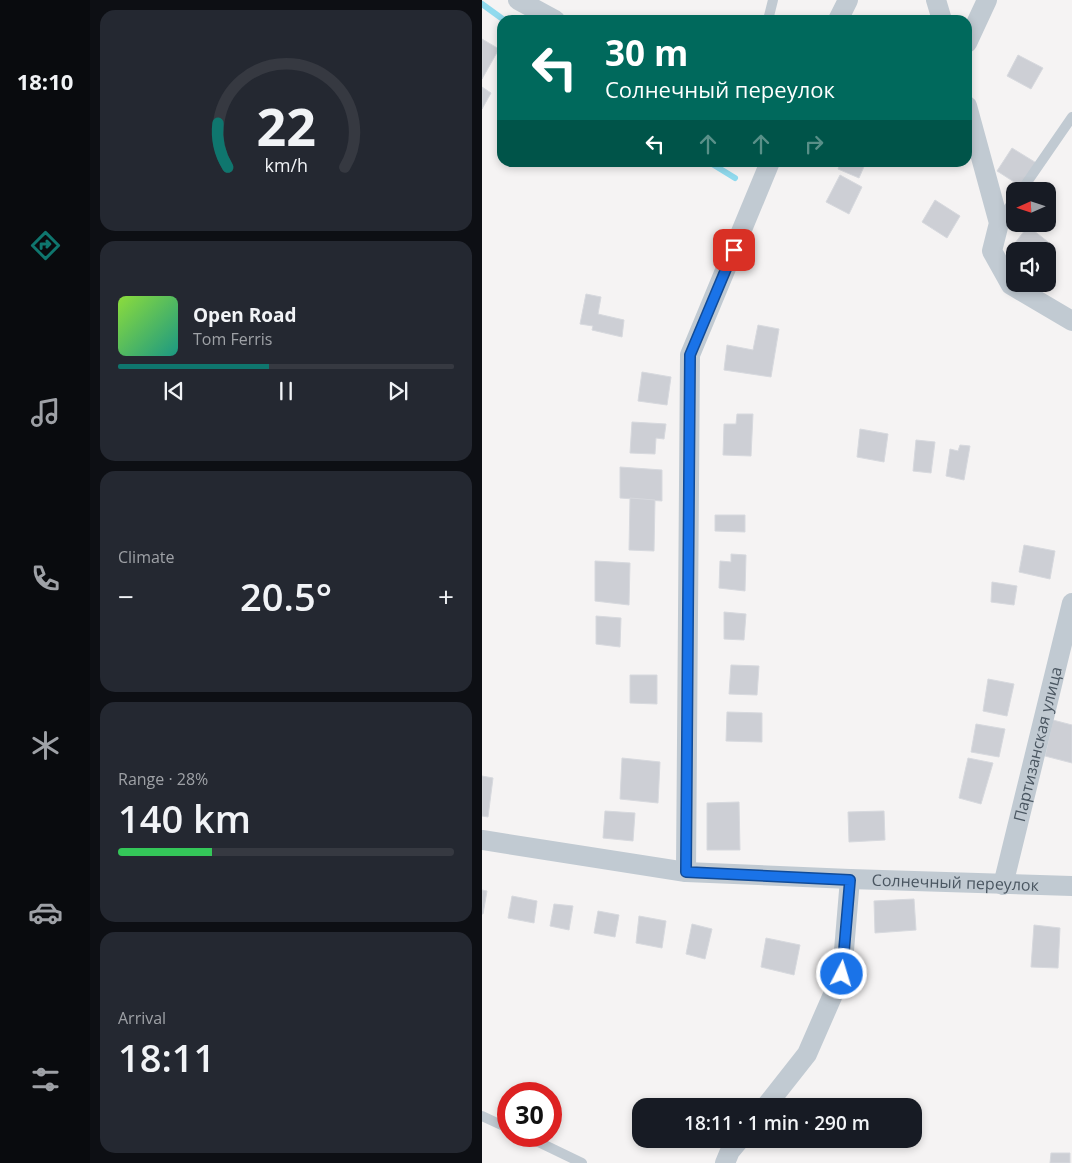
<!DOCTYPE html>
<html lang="en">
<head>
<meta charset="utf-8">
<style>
  :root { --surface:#171b24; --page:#242831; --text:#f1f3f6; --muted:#9ea1a6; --line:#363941; --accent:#0f766e }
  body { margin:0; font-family:"Open Sans",sans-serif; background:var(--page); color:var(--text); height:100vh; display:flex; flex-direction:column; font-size:19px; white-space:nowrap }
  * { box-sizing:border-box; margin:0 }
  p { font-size:16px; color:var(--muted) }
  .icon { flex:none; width:28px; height:28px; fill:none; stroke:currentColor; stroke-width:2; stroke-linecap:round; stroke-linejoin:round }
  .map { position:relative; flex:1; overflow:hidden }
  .panel { display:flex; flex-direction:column; gap:10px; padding:10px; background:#0d0f14; width:392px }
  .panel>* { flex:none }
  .guide { position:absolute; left:15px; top:15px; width:475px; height:152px; border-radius:15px; box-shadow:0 2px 8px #0003; background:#00695c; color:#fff; overflow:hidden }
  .needle { width:32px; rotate:267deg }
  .buttons { position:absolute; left:524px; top:182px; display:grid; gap:10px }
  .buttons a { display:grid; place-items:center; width:50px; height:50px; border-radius:10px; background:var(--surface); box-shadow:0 2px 8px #0003; font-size:25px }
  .speed { position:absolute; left:15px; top:1082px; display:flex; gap:10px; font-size:25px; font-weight:700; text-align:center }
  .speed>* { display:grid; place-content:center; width:65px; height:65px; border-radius:50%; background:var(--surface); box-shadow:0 2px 8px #0003; line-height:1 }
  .speed .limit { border:8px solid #d22; background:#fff; color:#111 }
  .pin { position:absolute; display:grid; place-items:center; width:42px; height:42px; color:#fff; margin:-21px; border-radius:10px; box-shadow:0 2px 8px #0006 }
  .me { position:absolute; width:55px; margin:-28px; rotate:5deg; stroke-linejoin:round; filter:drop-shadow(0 0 4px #0008) }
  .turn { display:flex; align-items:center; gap:18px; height:105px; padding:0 25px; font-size:22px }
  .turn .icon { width:65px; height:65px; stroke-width:2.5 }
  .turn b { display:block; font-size:35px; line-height:42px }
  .lanes { display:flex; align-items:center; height:48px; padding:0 25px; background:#0003; justify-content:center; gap:25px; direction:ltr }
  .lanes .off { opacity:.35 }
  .big { font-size:38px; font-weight:600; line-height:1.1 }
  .panel .widget { flex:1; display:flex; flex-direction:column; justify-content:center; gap:8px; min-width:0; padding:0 18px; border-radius:15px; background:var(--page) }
  .panel .dial { align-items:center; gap:0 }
  .dial svg { height:130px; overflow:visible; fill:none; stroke:var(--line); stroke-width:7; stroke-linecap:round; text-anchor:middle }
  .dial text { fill:var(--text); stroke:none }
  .song { display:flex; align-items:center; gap:15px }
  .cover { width:60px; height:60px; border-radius:8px; background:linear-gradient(135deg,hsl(90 70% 55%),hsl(170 70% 35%)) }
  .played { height:5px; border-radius:2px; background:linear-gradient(90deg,var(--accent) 45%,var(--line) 45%) }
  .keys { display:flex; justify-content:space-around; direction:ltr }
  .heat { display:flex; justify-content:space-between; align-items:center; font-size:28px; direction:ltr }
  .charge { height:8px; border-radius:4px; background:linear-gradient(90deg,#34c759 28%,var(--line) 0) }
  .trip { position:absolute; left:150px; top:1098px; width:290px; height:50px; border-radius:15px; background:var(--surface); box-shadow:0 2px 8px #0003; font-weight:600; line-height:50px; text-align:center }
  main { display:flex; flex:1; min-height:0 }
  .dock { display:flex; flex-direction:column; width:90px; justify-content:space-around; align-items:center; background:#090b0e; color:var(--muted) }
  .dock .icon { width:35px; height:35px }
  .dock .on { color:var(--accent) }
  .dock b { font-size:22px; color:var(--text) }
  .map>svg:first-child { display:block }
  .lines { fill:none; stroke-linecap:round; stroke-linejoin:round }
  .stream { stroke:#90daee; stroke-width:6 }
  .building { fill:#cdcfd5; stroke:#d7d9de }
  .lane { stroke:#c1cad2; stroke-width:10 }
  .street { stroke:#c1cad2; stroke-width:20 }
  .route-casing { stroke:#114b97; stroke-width:12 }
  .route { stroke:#1a73e8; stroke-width:9 }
  .labels { text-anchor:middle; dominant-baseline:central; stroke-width:4.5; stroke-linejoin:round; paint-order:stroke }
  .street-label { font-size:16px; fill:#4a5661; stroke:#fff }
</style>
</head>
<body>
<main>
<nav class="dock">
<b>18:10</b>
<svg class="icon on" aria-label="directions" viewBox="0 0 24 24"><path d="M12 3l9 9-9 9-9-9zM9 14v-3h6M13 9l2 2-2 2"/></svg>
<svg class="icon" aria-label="music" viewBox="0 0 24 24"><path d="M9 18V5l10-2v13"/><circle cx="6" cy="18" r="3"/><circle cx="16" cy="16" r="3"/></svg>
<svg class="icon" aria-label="phone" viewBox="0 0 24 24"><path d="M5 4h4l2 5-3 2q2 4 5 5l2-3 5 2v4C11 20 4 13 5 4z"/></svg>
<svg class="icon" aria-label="climate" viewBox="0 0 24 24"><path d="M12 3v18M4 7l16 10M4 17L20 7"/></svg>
<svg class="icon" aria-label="car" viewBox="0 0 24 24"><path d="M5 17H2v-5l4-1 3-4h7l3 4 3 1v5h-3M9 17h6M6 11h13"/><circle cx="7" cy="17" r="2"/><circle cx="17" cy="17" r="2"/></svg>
<svg class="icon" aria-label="filters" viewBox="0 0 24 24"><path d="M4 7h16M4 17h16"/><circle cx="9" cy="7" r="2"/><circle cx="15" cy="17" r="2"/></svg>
</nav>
<section class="panel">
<div class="widget dial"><svg viewBox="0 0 100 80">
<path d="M14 69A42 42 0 1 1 86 69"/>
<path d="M14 69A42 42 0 0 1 8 42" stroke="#0f766e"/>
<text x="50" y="56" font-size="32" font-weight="700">22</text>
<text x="50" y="72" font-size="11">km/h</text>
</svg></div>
<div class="widget">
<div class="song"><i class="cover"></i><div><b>Open Road</b><p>Tom Ferris</p></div></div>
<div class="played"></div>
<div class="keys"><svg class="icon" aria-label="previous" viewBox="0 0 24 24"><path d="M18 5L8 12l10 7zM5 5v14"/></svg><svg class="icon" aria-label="pause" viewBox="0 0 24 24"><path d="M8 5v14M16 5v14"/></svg><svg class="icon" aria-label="next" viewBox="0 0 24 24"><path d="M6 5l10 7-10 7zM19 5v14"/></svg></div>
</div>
<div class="widget"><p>Climate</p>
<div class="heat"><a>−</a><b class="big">20.5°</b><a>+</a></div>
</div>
<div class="widget"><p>Range · 28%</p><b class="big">140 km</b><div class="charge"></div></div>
<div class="widget"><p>Arrival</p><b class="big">18:11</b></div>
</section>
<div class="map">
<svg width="590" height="1163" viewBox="0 0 590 1163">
  <rect width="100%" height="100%" fill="#f5f3f3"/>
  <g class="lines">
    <g class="stream">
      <polyline points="0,4 22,20"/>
      <polyline points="227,162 253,178"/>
    </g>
  </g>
  <g class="building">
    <polygon points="0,39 17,49 0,79"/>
    <polygon points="536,55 561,68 549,89 525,76"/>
    <polygon points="0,87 9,93 0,109"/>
    <polygon points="530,148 556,164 540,187 515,171"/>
    <polygon points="359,162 384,162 377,178 356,169"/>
    <polygon points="358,175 380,187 367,214 344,202"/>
    <polygon points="453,200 478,216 465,238 440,222"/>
    <polygon points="546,226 566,242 559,251 537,251 530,247"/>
    <polygon points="104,294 119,297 116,314 142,320 140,337 110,330 111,326 98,324"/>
    <polygon points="276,325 297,329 289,377 242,370 245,345 271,350"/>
    <polygon points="160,372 189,377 185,405 156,401"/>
    <polygon points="255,414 271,414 269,456 241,455 242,424 254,424"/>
    <polygon points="150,422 184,424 182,439 174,438 173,454 148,453"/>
    <polygon points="378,429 406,434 402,462 375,457"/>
    <polygon points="434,440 453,442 449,473 431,471"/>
    <polygon points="478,445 488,446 482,480 464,476 468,449 476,451"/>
    <polygon points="138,467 180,470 180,501 138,498"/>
    <polygon points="148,498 173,500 172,551 147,550"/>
    <polygon points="233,515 263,515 263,532 233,531"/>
    <polygon points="542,545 573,551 568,579 537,572"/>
    <polygon points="249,554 264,555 263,591 237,588 238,561 249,562"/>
    <polygon points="113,561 148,563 147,605 113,601"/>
    <polygon points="510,582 535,586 532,605 509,602"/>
    <polygon points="242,612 264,614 262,640 242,639"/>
    <polygon points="114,616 139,618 138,647 114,644"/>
    <polygon points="249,665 277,666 275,695 247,694"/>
    <polygon points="148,675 175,675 175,704 148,703"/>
    <polygon points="506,679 532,684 525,716 501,711"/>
    <polygon points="245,712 280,713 280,742 244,741"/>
    <polygon points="571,720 590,725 590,763 563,756"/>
    <polygon points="494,724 523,729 517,757 489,752"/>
    <polygon points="140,758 178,762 176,803 138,799"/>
    <polygon points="486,758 511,763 499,804 477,798"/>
    <polygon points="0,776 11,778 6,817 0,816"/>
    <polygon points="257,802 258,850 225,850 225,803"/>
    <polygon points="123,811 153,813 151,841 121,838"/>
    <polygon points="402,811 403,840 367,842 366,812"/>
    <polygon points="0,890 5,891 1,914 0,914"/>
    <polygon points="30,896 55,901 52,923 26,918"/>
    <polygon points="432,899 434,930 393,933 392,901"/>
    <polygon points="72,904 91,906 87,930 68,926"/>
    <polygon points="116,911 137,915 133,937 112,933"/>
    <polygon points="157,916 184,921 180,948 154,943"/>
    <polygon points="210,924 230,929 223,959 204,954"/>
    <polygon points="552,925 578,928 576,968 549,967"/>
    <polygon points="284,938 318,945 312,975 279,967"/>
    <polygon points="569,1153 588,1153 588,1163 568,1163"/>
  </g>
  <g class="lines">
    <g class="lane">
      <polyline points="286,20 291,0"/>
      <polyline points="539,191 590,117"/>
      <polyline points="517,222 532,200"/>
      <polyline points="0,1116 26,1128"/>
      <polyline points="44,1136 100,1163"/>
    </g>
    <g class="street">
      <polyline points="36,0 73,20"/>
      <polyline points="454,0 460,20"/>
      <polyline points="356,20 366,0"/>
      <polyline points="485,43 505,0"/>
      <polyline points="485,106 517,223 510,251 529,285 590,321"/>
      <path id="s1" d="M0,840l204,32 164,7 222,7"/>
      <polyline points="204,872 208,355 288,162"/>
      <path id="s2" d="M521,885l69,-282"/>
      <polyline points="284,1106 325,1054 360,974 368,879"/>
      <polyline points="243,1163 248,1151 258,1139"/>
    </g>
  </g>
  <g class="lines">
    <g class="route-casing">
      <polyline id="route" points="252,250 208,355 204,872 368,880 360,974"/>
    </g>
    <use href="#route" class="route"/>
  </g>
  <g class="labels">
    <g class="street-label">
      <text stroke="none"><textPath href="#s2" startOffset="145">Партизанская улица</textPath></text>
      <text stroke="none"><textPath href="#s1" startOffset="476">Солнечный переулок</textPath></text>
    </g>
  </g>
</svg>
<div class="buttons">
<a><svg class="needle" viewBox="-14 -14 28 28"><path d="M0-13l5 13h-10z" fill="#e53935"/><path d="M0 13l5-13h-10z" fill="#9ea1a6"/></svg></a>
<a><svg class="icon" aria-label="sound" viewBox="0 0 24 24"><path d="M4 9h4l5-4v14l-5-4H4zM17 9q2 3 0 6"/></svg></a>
</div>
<div class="speed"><div class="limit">30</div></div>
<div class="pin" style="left:252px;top:250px;background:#d93025"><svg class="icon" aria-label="arrive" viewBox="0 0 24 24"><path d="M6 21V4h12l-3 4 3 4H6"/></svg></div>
<svg class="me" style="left:360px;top:974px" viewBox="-20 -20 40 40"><circle r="17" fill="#1a73e8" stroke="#fff" stroke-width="3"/><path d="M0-11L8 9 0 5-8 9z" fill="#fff"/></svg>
<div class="trip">18:11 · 1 min · 290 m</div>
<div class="guide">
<div class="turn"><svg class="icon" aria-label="left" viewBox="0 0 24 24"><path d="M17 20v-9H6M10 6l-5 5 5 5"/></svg><div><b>30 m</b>Солнечный переулок</div></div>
<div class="lanes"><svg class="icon" aria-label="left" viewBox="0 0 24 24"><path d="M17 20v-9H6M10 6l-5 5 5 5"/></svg><svg class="icon off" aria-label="ahead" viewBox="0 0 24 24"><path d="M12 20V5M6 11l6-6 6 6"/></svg><svg class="icon off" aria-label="ahead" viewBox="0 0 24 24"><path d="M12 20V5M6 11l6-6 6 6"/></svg><svg class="icon off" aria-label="right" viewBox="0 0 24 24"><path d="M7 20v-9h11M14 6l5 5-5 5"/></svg></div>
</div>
</div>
</main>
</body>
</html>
